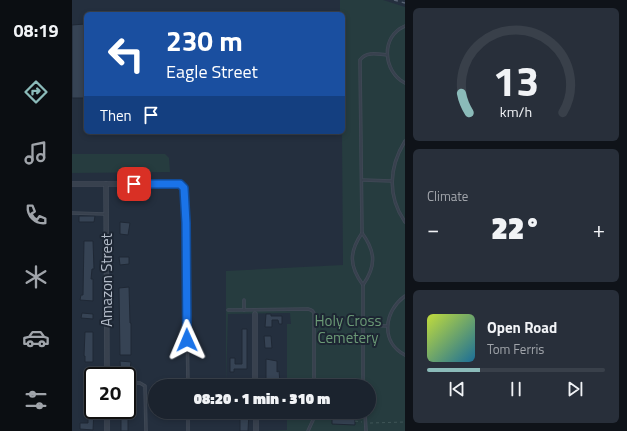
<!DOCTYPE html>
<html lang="en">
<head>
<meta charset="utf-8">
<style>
  :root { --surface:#1b232e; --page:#282f3a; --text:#f1f3f6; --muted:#a0a4aa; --line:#39404a; --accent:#8bbbb9 }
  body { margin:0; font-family:"Titillium Web",sans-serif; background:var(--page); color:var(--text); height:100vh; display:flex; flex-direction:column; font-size:15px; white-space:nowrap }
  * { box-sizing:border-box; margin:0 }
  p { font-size:13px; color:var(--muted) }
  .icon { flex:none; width:22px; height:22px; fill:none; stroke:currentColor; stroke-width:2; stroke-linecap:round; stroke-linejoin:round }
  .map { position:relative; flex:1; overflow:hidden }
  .side { display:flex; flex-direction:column; gap:8px; padding:8px; background:#0f1319; width:222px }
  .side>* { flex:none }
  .banner { position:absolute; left:12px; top:12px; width:261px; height:122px; border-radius:6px; box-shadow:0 2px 6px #0003,0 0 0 1px var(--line); background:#1a4fa0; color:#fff; overflow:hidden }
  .speed { position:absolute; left:12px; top:367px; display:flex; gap:8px; font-size:20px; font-weight:700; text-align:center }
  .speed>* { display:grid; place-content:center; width:52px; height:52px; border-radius:50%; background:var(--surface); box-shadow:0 2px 6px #0003,0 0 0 1px var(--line); line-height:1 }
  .speed .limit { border:2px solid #111; border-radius:6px; background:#fff; color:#111 }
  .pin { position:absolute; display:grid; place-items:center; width:34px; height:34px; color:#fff; margin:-17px; border-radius:8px; box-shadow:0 2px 6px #0006 }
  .me { position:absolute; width:44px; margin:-22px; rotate:359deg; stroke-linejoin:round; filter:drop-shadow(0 0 3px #0008) }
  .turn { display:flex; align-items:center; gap:14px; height:84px; padding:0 16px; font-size:18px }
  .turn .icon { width:52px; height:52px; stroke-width:2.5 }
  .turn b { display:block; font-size:28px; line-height:34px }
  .then { display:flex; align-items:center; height:38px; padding:0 16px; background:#0003; gap:8px; font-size:15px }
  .big { font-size:30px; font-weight:800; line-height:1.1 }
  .side .widget { flex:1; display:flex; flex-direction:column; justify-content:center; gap:6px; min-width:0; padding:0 14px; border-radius:6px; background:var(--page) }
  .side .dial { align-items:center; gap:0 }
  .dial svg { height:104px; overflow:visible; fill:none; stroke:var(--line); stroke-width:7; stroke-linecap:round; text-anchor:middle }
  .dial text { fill:var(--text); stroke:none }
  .song { display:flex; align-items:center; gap:12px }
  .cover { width:48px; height:48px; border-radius:6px; background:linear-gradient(135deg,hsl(70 70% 55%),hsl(200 70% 35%)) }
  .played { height:4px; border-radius:2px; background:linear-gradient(90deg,var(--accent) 30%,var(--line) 30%) }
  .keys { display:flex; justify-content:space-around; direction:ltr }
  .heat { display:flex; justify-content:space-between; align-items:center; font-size:22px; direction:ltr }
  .trip { position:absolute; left:76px; top:379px; width:228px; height:40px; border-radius:20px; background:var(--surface); box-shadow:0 2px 6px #0003,0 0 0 1px var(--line); font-weight:800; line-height:40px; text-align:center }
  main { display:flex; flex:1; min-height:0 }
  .tabs { display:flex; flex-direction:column; width:72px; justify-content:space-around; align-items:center; background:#0b0e12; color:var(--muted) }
  .tabs .icon { width:28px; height:28px }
  .tabs .active { color:var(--accent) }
  .tabs b { font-size:18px; color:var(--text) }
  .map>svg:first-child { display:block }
  .green { fill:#263c3f }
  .building { fill:#364354; stroke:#1f2835 }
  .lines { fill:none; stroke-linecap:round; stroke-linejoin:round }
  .service-casing { stroke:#414a57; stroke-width:3.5 }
  .minor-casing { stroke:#414a57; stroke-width:5.5 }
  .path { stroke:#3f5557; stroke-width:1; stroke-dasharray:3 3; stroke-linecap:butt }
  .service { stroke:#38414e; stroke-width:2 }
  .minor { stroke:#38414e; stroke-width:4 }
  .rail { stroke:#5a6575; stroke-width:1.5; stroke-dasharray:4 4; stroke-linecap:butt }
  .route-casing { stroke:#114b97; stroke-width:10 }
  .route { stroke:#1a73e8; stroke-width:7 }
  .labels { text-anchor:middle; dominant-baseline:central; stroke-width:4; stroke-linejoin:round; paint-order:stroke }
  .street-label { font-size:15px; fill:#b4bcc9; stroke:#1d2633 }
  .park-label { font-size:15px; fill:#6b9a76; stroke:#1d2633 }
</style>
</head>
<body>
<main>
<nav class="tabs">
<b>08:19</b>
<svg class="icon active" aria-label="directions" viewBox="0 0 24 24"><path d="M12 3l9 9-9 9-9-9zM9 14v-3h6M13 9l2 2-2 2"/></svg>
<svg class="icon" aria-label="music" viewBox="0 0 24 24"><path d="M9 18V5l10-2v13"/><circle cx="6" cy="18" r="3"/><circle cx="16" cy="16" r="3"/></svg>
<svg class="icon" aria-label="phone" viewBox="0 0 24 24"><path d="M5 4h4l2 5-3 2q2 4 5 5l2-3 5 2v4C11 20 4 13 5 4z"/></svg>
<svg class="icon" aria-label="climate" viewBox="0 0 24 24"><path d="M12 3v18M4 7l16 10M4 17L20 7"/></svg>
<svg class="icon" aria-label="car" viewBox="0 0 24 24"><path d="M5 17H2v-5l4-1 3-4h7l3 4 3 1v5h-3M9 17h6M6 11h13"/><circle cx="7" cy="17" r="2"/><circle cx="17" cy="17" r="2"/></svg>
<svg class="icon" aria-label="filters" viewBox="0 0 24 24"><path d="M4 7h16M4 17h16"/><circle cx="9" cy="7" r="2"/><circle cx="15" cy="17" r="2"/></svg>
</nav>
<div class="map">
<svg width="333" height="431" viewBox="0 0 333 431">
  <rect width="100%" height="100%" fill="#242f3e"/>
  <g class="green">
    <polygon points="268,0 311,0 333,7 333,431 188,431 215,430 215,412 297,412 297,386 215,386 215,324 219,324 218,313 156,314 154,386 154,271 271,265 270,132 271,132 271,14 268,14"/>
    <polygon points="0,154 93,154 97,158 98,172 0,173"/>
  </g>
  <g class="building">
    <polygon points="13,24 14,98 0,98 0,25"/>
    <polygon points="7,216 23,216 22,222 7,222"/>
    <polygon points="48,222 58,223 56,235 48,234"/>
    <polygon points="12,241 21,241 22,269 20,269 19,279 21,279 21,301 8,300 9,295 11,295"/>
    <polygon points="47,257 57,257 57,264 48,265"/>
    <polygon points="57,287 58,323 59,323 59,355 48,355 47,288"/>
    <polygon points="10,313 21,314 21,319 9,318"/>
    <polygon points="194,314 199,314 199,316 210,316 210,324 207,324 206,320 200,320 200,327 193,327"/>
    <polygon points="170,329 175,329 175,369 162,369 162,372 158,372 158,358 163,358 163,364 170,364"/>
    <polygon points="13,332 21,332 21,362 13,362 13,356 12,356"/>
    <polygon points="192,336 199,336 200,348 193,348"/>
    <polygon points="194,359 205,361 205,372 207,371 208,383 201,383 201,386 194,386"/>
    <polygon points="48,361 59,362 58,369 62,369 62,375 49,376"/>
    <polygon points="15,387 21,387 21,410 22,410 21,430 8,429 8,423 16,423 16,415 12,415 13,408 14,408"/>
    <polygon points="168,412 177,412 176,431 168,431"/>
    <polygon points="193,412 203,412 203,417 192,418"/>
    <polygon points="277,412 283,412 283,425 260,424 260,418 277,418"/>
    <rect x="49" y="416" width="7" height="15"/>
  </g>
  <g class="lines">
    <g class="service-casing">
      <g id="service">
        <path d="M333,26c-25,10 -22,46 0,57"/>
        <path d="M333,141c-16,26 -18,55 0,81"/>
        <polyline points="290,180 320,181"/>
        <polyline points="77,184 108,184 110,186 113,191 116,386"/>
        <polyline points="0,213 33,214"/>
        <path d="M290,233c-13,19 -13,33 1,52"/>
        <path d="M333,296c-21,15 -25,46 0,59"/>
        <path d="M156,310l80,-1c4,1 6,2 6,6v71"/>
        <polyline points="172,310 172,300"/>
        <polyline points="291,325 315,326"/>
        <polyline points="55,383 68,383 73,386 74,431"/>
        <path d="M291,386v-101c13,-19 13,-33 -1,-52l-2,-173c6,-9 18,-6 27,-5"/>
        <polyline points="293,412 294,431"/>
        <polyline points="116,431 116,412"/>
        <polyline points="236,431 241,420 242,412"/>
      </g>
    </g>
    <g class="minor-casing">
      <g id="minor">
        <polyline points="0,184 76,184"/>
        <polyline points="34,184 35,376"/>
        <polyline points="183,314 183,386"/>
        <polyline points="35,410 35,431"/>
        <polyline points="184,412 184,431"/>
      </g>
    </g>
    <g class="path">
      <polyline points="283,421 290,422"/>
      <polyline points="298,423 333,422"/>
    </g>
    <use href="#service" class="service"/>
    <use href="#minor" class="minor"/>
    <polyline class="rail" points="322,0 333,3"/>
  </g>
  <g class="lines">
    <g class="route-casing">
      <polyline id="route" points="62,184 108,184 112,188 114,223 115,340"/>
    </g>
    <use href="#route" class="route"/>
  </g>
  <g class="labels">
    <g class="street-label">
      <text transform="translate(34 280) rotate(-90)">Amazon Street</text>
    </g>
    <g class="park-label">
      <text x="276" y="320">Holy Cross<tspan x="276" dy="17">Cemetery</tspan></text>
    </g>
  </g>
</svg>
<div class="speed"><div class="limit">20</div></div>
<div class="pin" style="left:62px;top:184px;background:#d93025"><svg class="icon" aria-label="arrive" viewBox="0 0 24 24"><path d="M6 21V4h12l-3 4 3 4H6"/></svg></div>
<svg class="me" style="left:115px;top:340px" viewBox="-20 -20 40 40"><path d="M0-17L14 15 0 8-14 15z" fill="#1a73e8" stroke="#fff" stroke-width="4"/></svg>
<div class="trip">08:20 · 1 min · 310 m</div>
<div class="banner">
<div class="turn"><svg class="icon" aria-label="left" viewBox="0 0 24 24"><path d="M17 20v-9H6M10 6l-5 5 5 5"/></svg><div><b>230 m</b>Eagle Street</div></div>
<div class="then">Then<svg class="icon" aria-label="arrive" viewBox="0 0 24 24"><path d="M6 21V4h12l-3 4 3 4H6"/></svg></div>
</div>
</div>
<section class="side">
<div class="widget dial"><svg viewBox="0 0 100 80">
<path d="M14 69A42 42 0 1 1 86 69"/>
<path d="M14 69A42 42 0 0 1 8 54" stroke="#8bbbb9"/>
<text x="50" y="56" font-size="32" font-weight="700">13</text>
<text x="50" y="72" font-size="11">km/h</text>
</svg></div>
<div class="widget"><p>Climate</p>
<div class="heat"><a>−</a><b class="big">22°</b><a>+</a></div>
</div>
<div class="widget">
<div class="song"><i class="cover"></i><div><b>Open Road</b><p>Tom Ferris</p></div></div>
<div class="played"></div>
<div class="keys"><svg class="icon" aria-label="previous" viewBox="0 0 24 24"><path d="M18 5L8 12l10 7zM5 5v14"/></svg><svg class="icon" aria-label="pause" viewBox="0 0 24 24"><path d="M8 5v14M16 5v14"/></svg><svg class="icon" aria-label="next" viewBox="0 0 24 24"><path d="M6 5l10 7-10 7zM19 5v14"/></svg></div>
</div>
</section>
</main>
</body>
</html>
